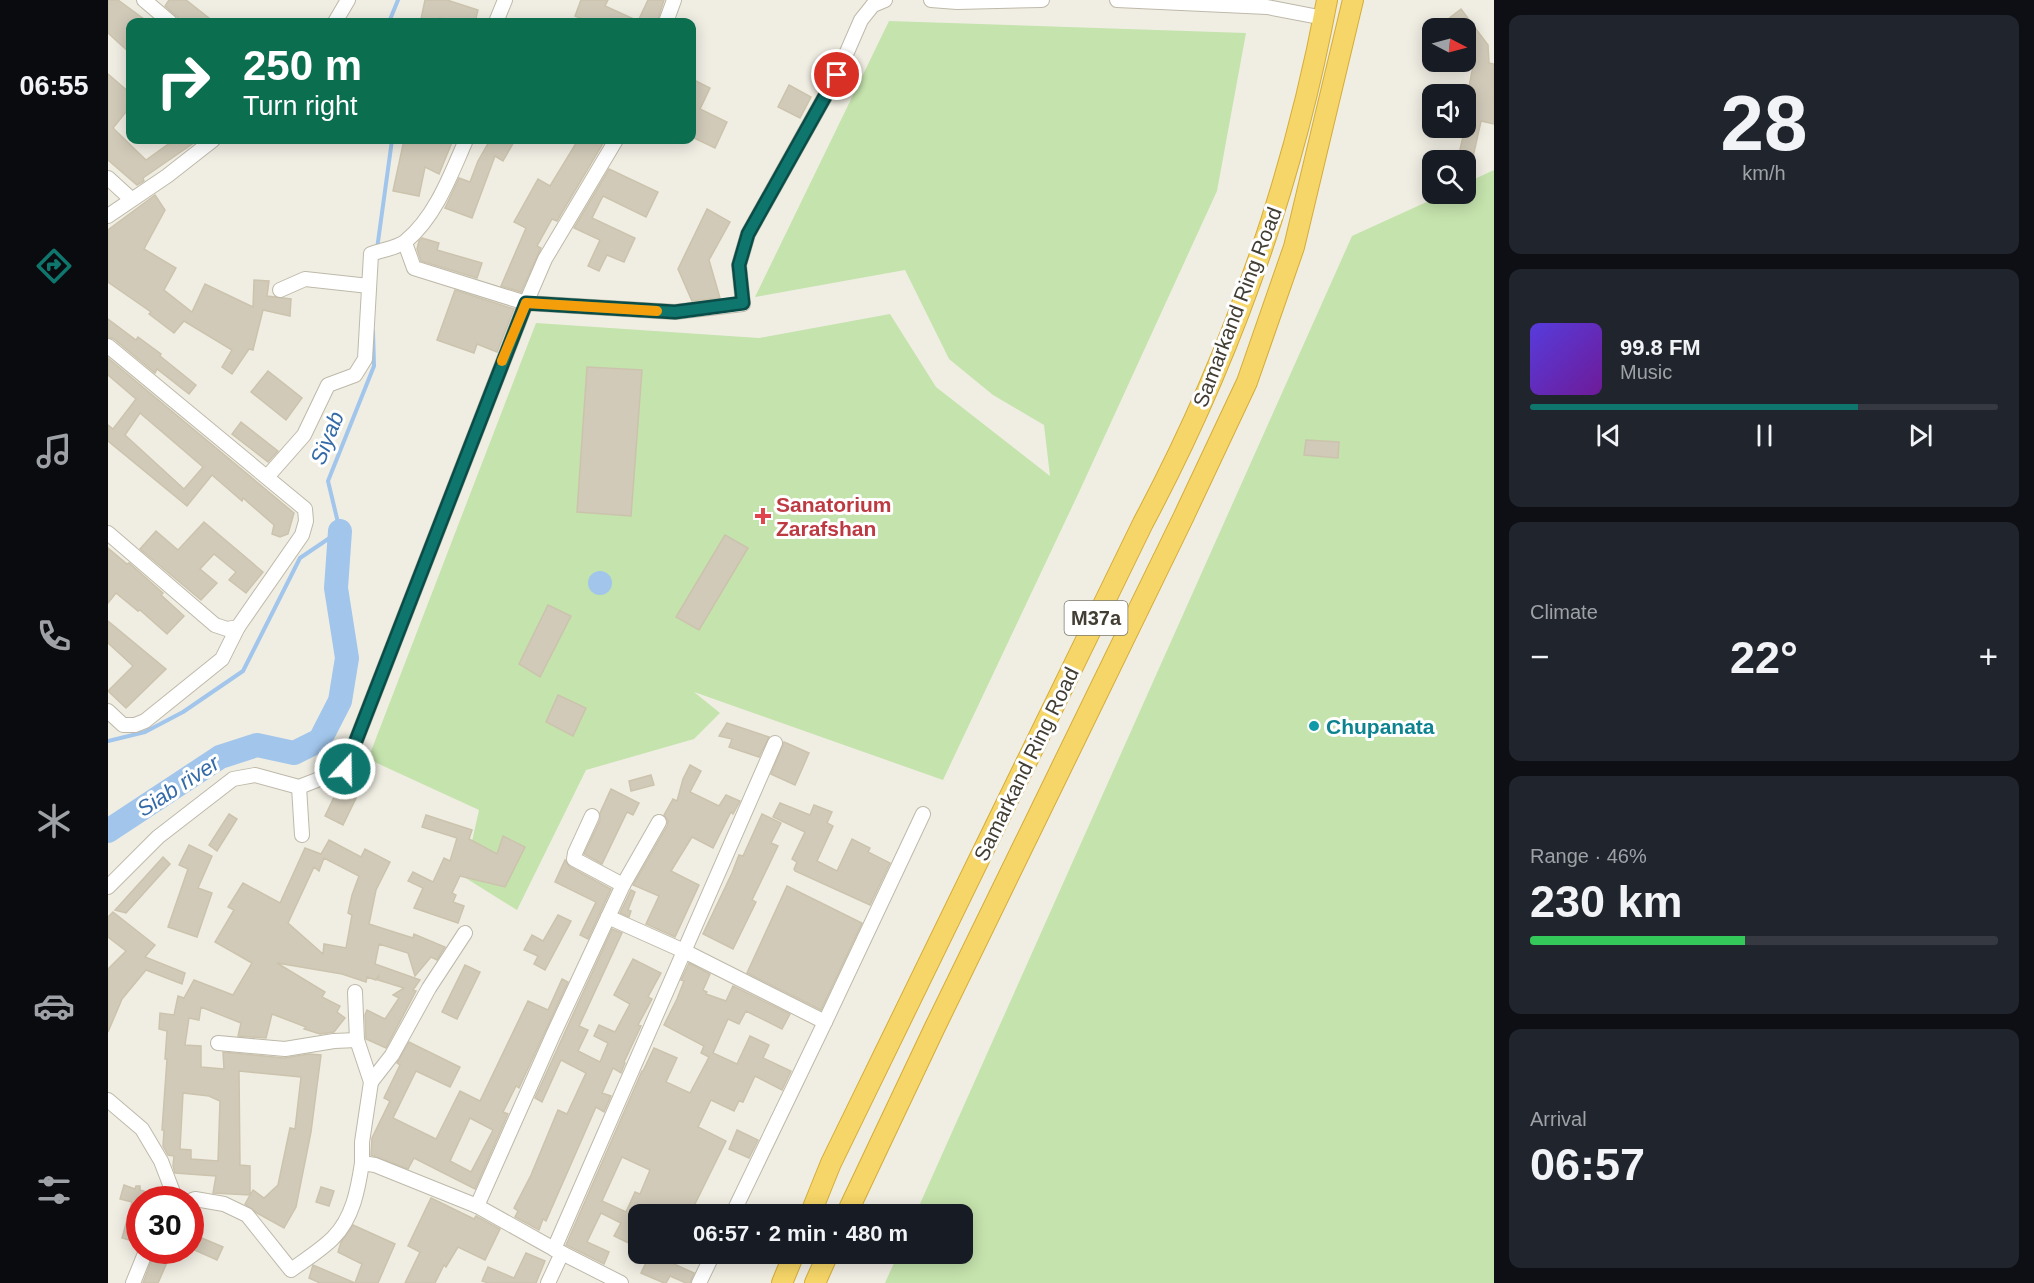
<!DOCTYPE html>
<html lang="en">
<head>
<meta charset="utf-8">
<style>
  :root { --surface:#171b24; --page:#20242c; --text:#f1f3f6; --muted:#9ea1a6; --line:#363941; --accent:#0f766e }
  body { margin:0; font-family:Arial,sans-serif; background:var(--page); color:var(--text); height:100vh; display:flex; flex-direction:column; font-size:22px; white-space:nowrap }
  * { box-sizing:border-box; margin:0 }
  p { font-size:20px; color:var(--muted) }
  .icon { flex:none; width:33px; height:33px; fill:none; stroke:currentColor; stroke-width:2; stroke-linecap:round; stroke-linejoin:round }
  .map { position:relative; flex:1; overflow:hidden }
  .sheet { display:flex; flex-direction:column; gap:15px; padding:15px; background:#0d0f14; width:540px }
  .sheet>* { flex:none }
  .banner { position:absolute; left:18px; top:18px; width:570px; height:126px; border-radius:12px; box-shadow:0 3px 15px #0003; background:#0b6e4f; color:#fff; overflow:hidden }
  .needle { width:39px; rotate:96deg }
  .fabs { position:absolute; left:1314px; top:18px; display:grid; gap:12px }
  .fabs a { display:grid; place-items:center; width:54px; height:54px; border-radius:12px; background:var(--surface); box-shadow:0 3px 15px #0003; font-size:30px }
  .speed { position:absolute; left:18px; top:1186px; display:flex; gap:12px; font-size:30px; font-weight:700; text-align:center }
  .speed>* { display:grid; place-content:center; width:78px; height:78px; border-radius:50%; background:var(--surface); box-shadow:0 3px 15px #0003; line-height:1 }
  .speed .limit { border:9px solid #d22; background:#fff; color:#111 }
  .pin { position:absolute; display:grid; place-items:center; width:51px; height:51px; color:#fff; margin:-26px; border:3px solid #fff; border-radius:50%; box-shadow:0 2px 6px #0007 }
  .me { position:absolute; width:66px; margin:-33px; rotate:21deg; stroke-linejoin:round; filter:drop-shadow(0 0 4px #0008) }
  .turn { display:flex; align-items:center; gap:21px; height:126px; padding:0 18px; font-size:27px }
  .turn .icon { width:78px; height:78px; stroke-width:2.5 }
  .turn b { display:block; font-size:42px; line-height:51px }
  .big { font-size:45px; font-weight:600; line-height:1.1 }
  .sheet .widget { flex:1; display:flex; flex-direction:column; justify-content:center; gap:9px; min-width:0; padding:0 21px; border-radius:12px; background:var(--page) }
  .sheet .dial { align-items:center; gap:0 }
  .dial b { font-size:78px; line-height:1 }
  .song { display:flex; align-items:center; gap:18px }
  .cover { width:72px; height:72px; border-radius:9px; background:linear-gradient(135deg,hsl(250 70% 55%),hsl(280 70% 35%)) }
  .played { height:6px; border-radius:3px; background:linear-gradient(90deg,var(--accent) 70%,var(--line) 70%) }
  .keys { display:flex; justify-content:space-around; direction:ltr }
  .heat { display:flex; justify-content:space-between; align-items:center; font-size:33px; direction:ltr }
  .charge { height:9px; border-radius:4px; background:linear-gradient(90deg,#34c759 46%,var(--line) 0) }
  .trip { position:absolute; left:520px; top:1204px; width:345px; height:60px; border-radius:12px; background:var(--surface); box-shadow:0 3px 15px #0003; font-weight:600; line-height:60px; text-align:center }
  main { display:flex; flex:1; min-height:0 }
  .tab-bar { display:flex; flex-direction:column; width:108px; justify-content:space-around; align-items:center; background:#090b0e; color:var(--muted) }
  .tab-bar .icon { width:42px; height:42px }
  .tab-bar .active { color:var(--accent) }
  .tab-bar b { font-size:27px; color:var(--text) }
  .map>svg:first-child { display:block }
  .green { fill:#c5e3ad }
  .water { fill:#a1c5eb }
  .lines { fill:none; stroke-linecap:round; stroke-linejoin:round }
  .stream { stroke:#a1c5eb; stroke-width:4 }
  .river { stroke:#a1c5eb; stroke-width:24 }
  .building { fill:#d1cab9; stroke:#ccc3ad; stroke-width:1.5; fill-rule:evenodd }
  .minor-casing { stroke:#beb9a9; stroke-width:16 }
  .highway-casing { stroke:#d4ac39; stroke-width:22 }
  .minor { stroke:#fff; stroke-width:14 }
  .highway { stroke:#f6d668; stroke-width:20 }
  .route-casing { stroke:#0a4d48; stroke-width:15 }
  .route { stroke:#0f766e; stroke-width:10 }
  .slow { stroke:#f59e0b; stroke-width:10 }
  .health-dot { fill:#e0444e; stroke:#fff; stroke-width:2 }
  .culture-dot { fill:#0f9aa8; stroke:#fff; stroke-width:2 }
  .labels { text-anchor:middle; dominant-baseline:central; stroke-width:6; stroke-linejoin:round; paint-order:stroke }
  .shield { fill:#fff; stroke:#7b7871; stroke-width:1.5 }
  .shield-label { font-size:20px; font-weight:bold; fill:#423e34 }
  .street-label { font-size:21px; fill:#423e34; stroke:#fff }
  .health-label { font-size:21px; font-weight:bold; fill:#be3a42; stroke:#fff; text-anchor:start }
  .culture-label { font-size:21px; font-weight:bold; fill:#0d838f; stroke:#fff; text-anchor:start }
  .water-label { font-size:22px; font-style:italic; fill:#336aa7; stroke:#fff }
</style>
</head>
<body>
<main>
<nav class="tab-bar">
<b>06:55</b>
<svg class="icon active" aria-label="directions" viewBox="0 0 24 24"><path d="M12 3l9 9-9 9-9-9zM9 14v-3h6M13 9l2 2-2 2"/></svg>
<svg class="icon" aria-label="music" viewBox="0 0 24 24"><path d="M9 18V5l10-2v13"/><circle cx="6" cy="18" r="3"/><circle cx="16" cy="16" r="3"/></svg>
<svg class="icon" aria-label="phone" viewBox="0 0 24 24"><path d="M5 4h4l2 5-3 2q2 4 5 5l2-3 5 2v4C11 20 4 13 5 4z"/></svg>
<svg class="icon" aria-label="climate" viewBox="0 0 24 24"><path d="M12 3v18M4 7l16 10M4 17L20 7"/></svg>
<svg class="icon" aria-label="car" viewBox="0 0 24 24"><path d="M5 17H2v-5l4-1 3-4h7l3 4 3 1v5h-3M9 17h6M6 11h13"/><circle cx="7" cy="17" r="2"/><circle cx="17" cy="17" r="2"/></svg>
<svg class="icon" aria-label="filters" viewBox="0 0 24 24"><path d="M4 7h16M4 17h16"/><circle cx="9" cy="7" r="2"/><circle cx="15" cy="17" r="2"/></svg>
</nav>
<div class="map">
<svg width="1386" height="1283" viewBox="0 0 1386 1283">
  <rect width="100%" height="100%" fill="#f0eee3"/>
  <g class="green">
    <polygon points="781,21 1138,33 1109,191 972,490 835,780 586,692 612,713 586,739 478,770 409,910 356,877 371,810 260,759 428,323 651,338 782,314 828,387 942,476 936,425 885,395 841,359 797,270 647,297"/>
    <polygon points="1386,170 1386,1283 777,1283 790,1254 855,1254 855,1215 807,1215 1244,236 1336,194 1358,194 1358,183"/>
  </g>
  <circle class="water" cx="492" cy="583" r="12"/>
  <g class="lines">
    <g class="stream">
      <polyline points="281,22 290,0"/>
      <polyline points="269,249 284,140"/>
      <polyline points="0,741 37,732 75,712 135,671 192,558 232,531 220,481 266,366 265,331"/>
    </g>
    <polyline class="river" points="0,831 112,757 149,745 186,753 212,740 232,701 239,658 228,588 232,531"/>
  </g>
  <g class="building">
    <polygon points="0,0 10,0 40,22 22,22 22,53 0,33"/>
    <polygon points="61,0 78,0 106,22 75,22 57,6"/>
    <polygon points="317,0 339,0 370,10 367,22 348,22 331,18 330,22 313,19"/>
    <polygon points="473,0 500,0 497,6 530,21 540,0 556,0 549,22 482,22 467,16"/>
    <polygon points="1353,9 1380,45 1381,63 1386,64 1386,124 1373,121 1365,157 1351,154 1360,115 1358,115 1358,102 1366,61 1358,45 1358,28 1345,28 1339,20"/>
    <polygon points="0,74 22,93 22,107 5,128 38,160 66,140 90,140 35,178 36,181 29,185 0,160"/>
    <polygon points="584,79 602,88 592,109 619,122 607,148 584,137"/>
    <polygon points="681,85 703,97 692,118 670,107"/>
    <polygon points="296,140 345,140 331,174 317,167 311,196 285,191"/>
    <polygon points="382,140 407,140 395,161 387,156 364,218 337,208 351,178 362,182 370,161"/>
    <polygon points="470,140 497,140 449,221 444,219 429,246 433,248 413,292 393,286 418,228 406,222 430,179 442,186"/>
    <polygon points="501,169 550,192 538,217 495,196 484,218 527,238 516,262 499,255 491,271 480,266 492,240 466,228"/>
    <polygon points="47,195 57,210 36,249 68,268 56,290 84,312 97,284 145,307 146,280 161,281 159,296 183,299 182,316 155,310 145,350 141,349 124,374 114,367 124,350 76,321 66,333 41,314 43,312 0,282 0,230"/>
    <polygon points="599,209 622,222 601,260 612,298 584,301 570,269"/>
    <polygon points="314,238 331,243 329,250 374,263 369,278 313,261 309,249 311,241"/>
    <polygon points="347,290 406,309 389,352 369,344 366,353 329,340"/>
    <polygon points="0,319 28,340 30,337 53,354 52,356 88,385 81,394 49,369 47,373 6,339 0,337"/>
    <path d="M0,358l186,155 -6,21 -8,3 -8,-3 2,-9 -31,-27 -1,3 -30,-26 -25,31 -79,-65v-16l5,4 23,-30 -28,-24zM32,413l63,54 -19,22 -59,-54z"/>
    <polygon points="479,367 534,370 523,516 469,512"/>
    <polygon points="160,371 194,398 178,420 143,392"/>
    <polygon points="133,422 170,451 160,462 124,434"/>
    <polygon points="1198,440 1231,442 1230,458 1196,455"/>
    <polygon points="96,522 155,572 138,593 121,580 128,572 106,554 92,569 109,583 93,600 32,549 48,531 70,550"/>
    <polygon points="617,535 640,548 591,630 568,617"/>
    <polygon points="0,548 19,564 21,563 55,593 53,595 76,616 59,634 32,610 30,611 8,593 0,603"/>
    <polygon points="440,605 463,616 432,677 411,664"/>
    <polygon points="0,621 58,669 18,708 0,691 25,666 0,643"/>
    <polygon points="450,695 478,708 465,736 438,722"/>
    <polygon points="619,723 661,737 651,757 621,747 624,739 611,736"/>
    <polygon points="676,742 701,753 687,785 663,774"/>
    <polygon points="582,765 593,771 582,792 611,806 618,795 632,801 625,814 623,812 605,848 584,837 563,871 591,885 567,937 538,924 551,896 525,885 559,826 560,821 556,815 565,799 569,801 575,779"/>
    <polygon points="543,775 546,785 523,791 521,781"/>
    <polygon points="232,785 250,794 235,825 217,816"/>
    <polygon points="503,789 531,803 525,815 519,812 494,864 476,854 492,820 492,813"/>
    <polygon points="672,803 702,815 706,805 724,812 719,823 725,826 709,861 729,871 744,839 762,848 760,852 782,863 762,905 687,871 686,869 689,862 684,859 697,832 665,817"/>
    <polygon points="121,814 129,819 109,851 101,845"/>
    <polygon points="654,814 673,823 663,843 670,846 644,900 648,902 625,949 595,934 624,873 631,855 635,856"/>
    <polygon points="318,815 364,830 361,839 389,854 395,836 417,847 397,887 352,876 344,893 348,895 345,902 356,906 350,923 306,908 315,888 300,881 305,872 325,882 336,858 342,861 349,838 314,827"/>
    <path d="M221,840l32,17 4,-8 25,13 -14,28 -7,34 44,14 1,-4 31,13 -8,13 -6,-3 -16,19 -7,-23 -29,-9 -4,20 45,16 -7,10 3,1 -30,57 -20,-9 -1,-24 2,-5 18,9 14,-21 -6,-3 11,-7 -26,-8 1,-5 -3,5 -9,-3 -1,5 -24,-8 -65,-11 48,29 -3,5 18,9 -3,6 8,6 -11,14 -14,2 -16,-5 2,-2 -34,-13 -6,24 -28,-2 3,-13 -40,-16 -2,13 -10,-2 -4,27 16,1v21l23,2 -1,-17 61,6 25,-4 12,1 -10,77 -15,75 -12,21 -27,-15 -12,-9 8,-14 11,8 14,-13 12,-57 5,1 6,-52 -62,-6 1,94 10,1v29l-37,-2 3,-17 -41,-3 -2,-7 1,-10 -6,-1 -5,-9 1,-16h-2l5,-71h-2l2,-28 -8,-2 1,-16 14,2 4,-19 6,2 10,-18 39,15 19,-32 -37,-21 19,-32 -6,-3 15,-24 37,20 25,-55 16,6zM216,858l35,18 -7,19 -4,18 4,2 -6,33 -22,-4 -1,10 -35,-31 26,-56 5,4zM75,1093l26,3 11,5 -2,60 -27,-2v-9l-11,-1z"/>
    <polygon points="81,845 104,856 90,888 104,893 89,937 60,927 80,869 71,865"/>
    <polygon points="55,857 62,864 18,913 7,910"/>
    <polygon points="457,860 462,867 503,889 480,939 472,935 488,902 447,882"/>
    <polygon points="679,886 754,923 713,1010 639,973"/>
    <polygon points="523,890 527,892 520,910 523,911 521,917 512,913"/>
    <polygon points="5,912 47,945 37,957 77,973 74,984 38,970 14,999 0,1032 0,969 18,951 0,937 0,917"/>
    <polygon points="450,915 463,921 437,970 426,964 430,956 416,950 424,935 435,941"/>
    <polygon points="504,929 514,933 471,1026 480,1030 470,1051 492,1062 500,1043 486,1036 491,1025 507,1032 522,1004 506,995 525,959 553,973 540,997 544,999 530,1025 533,1026 516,1062 517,1063 513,1073 505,1068 494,1093 503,1096 496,1112 488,1107 438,1221 435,1219 431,1230 407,1217 410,1211 406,1208 423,1175 450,1110 459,1114 478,1073 453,1060 434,1102 427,1098"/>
    <path d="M581,963l21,11 -7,16 4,2 -1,2 20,7 7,-15 57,28 -8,15 -36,-18 -7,13 -11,-5 -15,34 24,11 13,-28 19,9 -6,13 28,13 -9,19 -27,-14 -12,26 -4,-1 -5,10 -23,-11 -13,27 28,14 -32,65 19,9h-74v33l-25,-12 7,-13 -20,-10 -14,29 22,10 -5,12 -38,-19 76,-174h1l11,-23 23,10 -11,24 24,11 19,-36 -8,-4 3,-7 -40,-21 13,-26 7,-18 -3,-1zM514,1157l28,13 -10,24 -5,-2 -9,20 -24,-11z"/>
    <polygon points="357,965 372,972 349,1019 334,1012"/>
    <path d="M454,979l6,3 -49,106 -3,-2 -13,26 5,2 -33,75 -61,-31 -6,11 -37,-14 1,-17 18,-37 -6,-3 16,-33 -3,-2 12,-21 51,25 -10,20 -34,-16 -23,47 43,21 24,-48 20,10 48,-100 20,9zM362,1118l23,12 -22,42 -21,-11z"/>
    <polygon points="629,1130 650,1140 641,1158 621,1149"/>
    <polygon points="16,1185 27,1189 28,1186 32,1186 32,1190 56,1197 55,1200 32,1200 32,1243 14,1238 24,1202 12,1199"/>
    <polygon points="213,1187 226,1191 221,1206 208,1202"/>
    <polygon points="323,1198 366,1219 368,1216 392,1229 377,1260 350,1247 338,1267 336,1265 327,1283 297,1283 312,1252 300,1246"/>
    <polygon points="245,1225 287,1244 270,1283 212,1283 201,1278 205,1265 247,1283 254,1264 230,1252 233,1242"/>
    <polygon points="82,1233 115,1247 109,1260 82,1248"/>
    <polygon points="47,1251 64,1251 50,1283 35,1283"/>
    <polygon points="418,1253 437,1261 428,1283 380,1283 374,1281 380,1267 406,1278"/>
    <polygon points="542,1254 571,1254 566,1264 586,1273 582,1283 578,1283 562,1276 558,1283 556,1283 533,1273"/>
  </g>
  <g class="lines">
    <g class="minor-casing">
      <g id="minor">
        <polyline points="36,0 62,22"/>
        <polyline points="823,0 849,2 934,0"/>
        <polyline points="1009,0 1159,7 1216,18"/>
        <polyline points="227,22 240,0"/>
        <polyline points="388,22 397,0"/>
        <polyline points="558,22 566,0"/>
        <polyline points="0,178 23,199"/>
        <polyline points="0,216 59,176 105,140"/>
        <polyline points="297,243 306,268 418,303 437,259 508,140"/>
        <polyline points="172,290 197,279 261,286"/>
        <polyline points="0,346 197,509 198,521 194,535 130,627 119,629 107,625 0,533"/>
        <path d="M159,477l37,-42 24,-50 27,-10 10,-16 6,-105c10,-4 27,-6 35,-13 30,-25 45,-67 60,-101"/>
        <polyline points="0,711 15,725 27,725 37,721 114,659 130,627"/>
        <polyline points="191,787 194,835"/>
        <polyline points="484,816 467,853 466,859 515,885 500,917"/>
        <polyline points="515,885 551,822"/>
        <polyline points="0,887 50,837 125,779 147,775 191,787 237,769 418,303 567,312 635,304 631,265 640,234 729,75 753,20 765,5 777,0"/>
        <polyline points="247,992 249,1040 263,1082 254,1142 254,1163"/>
        <polyline points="717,1022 815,814"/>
        <polyline points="110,1043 177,1049 226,1041 249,1040"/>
        <polyline points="263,1082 284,1055 321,988 357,933"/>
        <polyline points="0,1100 34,1129 53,1161 68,1200"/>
        <path d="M82,1201l5,-2 29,5 23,11 44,55c14,-10 30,-20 42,-32 20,-20 25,-49 29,-75l13,2 102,41 77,43 67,34"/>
        <polyline points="369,1206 445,1035 500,917 576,951 717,1022 624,1215"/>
        <polyline points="446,1249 667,743"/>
        <polyline points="25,1283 38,1251"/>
        <polyline points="440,1283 454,1253"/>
        <polyline points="591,1283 605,1254"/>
      </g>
    </g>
    <g class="highway-casing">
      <g id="highway">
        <path d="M702,1215l21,-52 312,-640c87,-163 150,-341 184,-523"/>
        <polyline points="738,1215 827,1027 1075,518 1139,382 1186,247 1245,0"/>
        <polyline points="674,1283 686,1254"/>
        <polyline points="707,1283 720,1254"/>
      </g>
    </g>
    <use href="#minor" class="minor"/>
    <use href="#highway" class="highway"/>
  </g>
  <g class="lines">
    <g class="route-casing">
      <polyline id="route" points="237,769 418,303 567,312 635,303 631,265 640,234 729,75"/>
    </g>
    <use href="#route" class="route"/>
    <polyline class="slow" points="394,361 418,303 549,311"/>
  </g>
  <path class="health-dot" d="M652 507h6v6h6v6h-6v6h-6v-6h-6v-6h6z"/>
  <circle class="culture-dot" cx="1206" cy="726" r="6"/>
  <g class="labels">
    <rect class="shield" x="956.5" y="601" width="63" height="34" rx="4.5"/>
    <g class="shield-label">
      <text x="988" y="618">M37a</text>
    </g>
    <g class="street-label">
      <text transform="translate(1129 307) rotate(-69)">Samarkand Ring Road</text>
      <text transform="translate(918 764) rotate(-64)">Samarkand Ring Road</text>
    </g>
    <g class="health-label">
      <text x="668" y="504">Sanatorium<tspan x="668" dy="24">Zarafshan</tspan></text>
    </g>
    <g class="culture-label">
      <text x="1218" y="726">Chupanata</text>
    </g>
    <g class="water-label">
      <text transform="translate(219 438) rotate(-68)">Siyab</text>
      <text transform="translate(70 786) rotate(-33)">Siab river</text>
    </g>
  </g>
</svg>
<div class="fabs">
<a><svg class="needle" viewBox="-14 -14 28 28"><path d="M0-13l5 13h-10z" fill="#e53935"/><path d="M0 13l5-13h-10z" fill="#9ea1a6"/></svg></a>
<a><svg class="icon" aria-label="sound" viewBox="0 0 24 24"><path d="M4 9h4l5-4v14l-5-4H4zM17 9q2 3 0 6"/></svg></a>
<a><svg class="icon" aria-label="search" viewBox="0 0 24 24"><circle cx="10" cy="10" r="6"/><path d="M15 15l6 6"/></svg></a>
</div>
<div class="speed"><div class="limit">30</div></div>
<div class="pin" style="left:729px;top:75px;background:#d93025"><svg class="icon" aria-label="arrive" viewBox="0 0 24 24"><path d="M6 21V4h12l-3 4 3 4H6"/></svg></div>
<svg class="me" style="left:237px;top:769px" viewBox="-20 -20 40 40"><circle r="17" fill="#0f766e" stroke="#fff" stroke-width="3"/><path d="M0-11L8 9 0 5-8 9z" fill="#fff"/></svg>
<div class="trip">06:57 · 2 min · 480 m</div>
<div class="banner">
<div class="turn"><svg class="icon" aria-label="right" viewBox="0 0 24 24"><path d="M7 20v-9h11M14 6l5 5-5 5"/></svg><div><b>250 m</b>Turn right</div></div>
</div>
</div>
<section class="sheet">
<div class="widget dial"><b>28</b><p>km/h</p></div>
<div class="widget">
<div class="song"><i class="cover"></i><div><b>99.8 FM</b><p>Music</p></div></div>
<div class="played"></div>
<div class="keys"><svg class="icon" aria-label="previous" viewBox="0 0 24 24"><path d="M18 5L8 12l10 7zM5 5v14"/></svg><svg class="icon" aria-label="pause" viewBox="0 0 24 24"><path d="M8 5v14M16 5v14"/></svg><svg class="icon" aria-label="next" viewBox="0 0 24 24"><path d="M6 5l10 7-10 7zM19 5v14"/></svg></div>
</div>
<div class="widget"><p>Climate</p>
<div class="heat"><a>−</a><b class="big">22°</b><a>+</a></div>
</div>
<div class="widget"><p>Range · 46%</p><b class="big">230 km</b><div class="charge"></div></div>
<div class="widget"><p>Arrival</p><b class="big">06:57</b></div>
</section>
</main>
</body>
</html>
